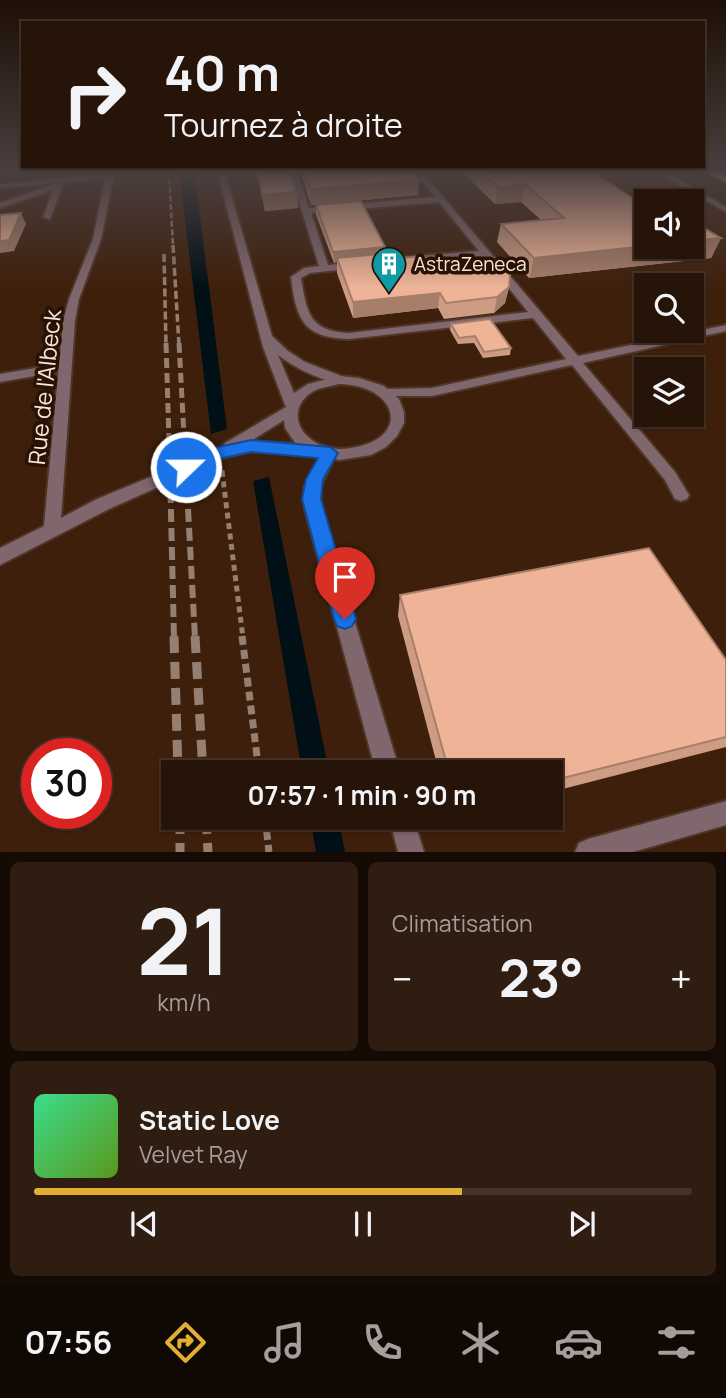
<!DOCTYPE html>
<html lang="fr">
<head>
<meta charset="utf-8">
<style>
  :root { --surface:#271408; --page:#2f1d12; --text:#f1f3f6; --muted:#a49e9c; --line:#433329; --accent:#e1af34 }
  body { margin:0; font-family:Manrope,sans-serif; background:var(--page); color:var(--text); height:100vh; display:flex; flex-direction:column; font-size:26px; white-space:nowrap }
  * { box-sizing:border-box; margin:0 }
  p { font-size:23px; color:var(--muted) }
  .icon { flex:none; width:38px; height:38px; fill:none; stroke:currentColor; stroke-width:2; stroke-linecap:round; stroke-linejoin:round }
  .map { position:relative; height:852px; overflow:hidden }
  .sheet { display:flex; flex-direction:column; gap:10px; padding:10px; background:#150b04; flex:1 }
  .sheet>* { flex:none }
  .hud { position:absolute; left:21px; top:21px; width:684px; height:147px; border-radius:0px; box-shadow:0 2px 5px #0004,0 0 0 2px var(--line); background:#271408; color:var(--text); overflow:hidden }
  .buttons { position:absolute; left:634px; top:189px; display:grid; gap:14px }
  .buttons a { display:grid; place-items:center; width:70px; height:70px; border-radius:0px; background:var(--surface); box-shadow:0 2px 5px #0004,0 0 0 2px var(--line); font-size:35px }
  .speed { position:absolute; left:21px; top:738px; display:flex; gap:14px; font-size:35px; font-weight:700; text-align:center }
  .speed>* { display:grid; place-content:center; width:91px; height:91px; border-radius:50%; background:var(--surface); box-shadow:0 2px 5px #0004,0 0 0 2px var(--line); line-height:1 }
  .speed .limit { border:10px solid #d22; background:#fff; color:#111 }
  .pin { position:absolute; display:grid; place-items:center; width:60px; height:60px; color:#fff; margin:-72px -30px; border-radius:50% 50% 50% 0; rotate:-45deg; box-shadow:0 0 7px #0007 }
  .pin .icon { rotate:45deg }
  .me { position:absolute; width:77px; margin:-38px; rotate:68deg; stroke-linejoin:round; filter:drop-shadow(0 0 5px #0008) }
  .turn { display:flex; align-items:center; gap:24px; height:147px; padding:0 28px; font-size:32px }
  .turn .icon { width:91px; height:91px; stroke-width:2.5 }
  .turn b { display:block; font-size:49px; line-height:60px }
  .big { font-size:52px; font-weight:700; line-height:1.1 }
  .sheet .widget { flex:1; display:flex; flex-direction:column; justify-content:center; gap:10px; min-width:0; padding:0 24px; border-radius:10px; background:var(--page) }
  .sheet .dial { align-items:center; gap:0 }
  .dial b { font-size:91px; line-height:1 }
  .song { display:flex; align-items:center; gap:21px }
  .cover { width:84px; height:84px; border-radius:10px; background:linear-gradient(135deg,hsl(150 70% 55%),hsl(90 70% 35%)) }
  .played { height:7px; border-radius:4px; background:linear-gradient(90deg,var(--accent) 65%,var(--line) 65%) }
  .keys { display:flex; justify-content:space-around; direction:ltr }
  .heat { display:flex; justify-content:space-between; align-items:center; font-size:38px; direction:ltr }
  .sheet .tiles { flex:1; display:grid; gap:10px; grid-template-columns:1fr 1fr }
  .widget:last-child { grid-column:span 2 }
  .trip { position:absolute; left:161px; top:760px; width:402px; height:70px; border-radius:0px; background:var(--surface); box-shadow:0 2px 5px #0004,0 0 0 2px var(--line); font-weight:700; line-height:70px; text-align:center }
  .tab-bar { display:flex; height:112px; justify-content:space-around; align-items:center; background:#100803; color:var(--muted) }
  .tab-bar .icon { width:49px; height:49px }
  .tab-bar .current { color:var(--accent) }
  .tab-bar b { font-size:32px; color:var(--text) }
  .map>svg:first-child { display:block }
  .built { fill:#3e1f0b; fill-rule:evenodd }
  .water { fill:#001016 }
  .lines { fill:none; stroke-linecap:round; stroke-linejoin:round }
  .service-casing { stroke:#4f3728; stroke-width:4 }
  .minor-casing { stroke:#4f3728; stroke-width:4 }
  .motorway-casing { stroke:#4f3728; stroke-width:3 }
  .path-far2 { stroke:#957f72; stroke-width:4.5; stroke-dasharray:5 3.5; stroke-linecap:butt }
  .path-far1 { stroke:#957f72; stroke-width:5; stroke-dasharray:6 4.5; stroke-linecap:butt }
  .path { stroke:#957f72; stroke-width:7; stroke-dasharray:9 5; stroke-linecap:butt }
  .service { fill:#80666d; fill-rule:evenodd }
  .minor { fill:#80666d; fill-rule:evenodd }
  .motorway { fill:#ffcad7; fill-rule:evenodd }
  .rail-far4 { stroke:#957f72; stroke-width:2.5; stroke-dasharray:6 2.5; stroke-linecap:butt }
  .rail-far3 { stroke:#957f72; stroke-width:3.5; stroke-dasharray:8 3.5; stroke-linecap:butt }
  .rail-far2 { stroke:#957f72; stroke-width:5; stroke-dasharray:10 5; stroke-linecap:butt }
  .rail-far1 { stroke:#957f72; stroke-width:6; stroke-dasharray:13 6; stroke-linecap:butt }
  .rail { stroke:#957f72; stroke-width:9; stroke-dasharray:17 9; stroke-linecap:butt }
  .wall { fill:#ce9b83 }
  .shaded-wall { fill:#a77e6a }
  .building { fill:#efb498; stroke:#a77e6a; stroke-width:2 }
  .route { fill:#1a73e8; stroke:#114b97; stroke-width:2 }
  .labels { text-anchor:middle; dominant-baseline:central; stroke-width:7; stroke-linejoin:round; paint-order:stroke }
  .far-poi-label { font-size:19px; fill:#f8e6dc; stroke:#291103; text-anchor:start }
  .street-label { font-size:23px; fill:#f8e6dc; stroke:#291103 }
</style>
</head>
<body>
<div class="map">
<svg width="726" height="852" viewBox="0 0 726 852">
  <rect width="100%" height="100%" fill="#341b0b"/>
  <path class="built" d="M0,170h645l81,47v635h-726zM646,201h45v46h-45zM646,285h45v46h-45zM646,369h45v46h-45zM37,754h59v60h-59zM173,772h378v45h-378z"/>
  <g class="water">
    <polygon points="179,170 194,170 227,429 211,434"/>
    <polygon points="269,477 329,772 302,772 253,481"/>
    <polygon points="310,817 338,817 345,852 316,852"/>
  </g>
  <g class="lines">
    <g class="service-casing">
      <g id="service">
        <path d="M217,170h7l48,166 16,15 17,11 39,15 1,3 -6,4c-22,-6 -43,-15 -61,-29l21,50 -2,3h-10l-2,-3 -22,-58z"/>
        <path d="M289,170h8l12,38 126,-11 -22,-27h7l158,186 148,-31v6l-143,32 92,109 14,23 -2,4 -6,2 -6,-2 -10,-19 -93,-115 -140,31h-51l-2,-3 7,-4 46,-1 134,-29 -33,-41 -184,21c-46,-1 -53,-20 -58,-62l13,-9 15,-2zM439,202l40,49 -75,6 -5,3 2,2 82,-6 45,56 -179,21c-40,-2 -42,-20 -48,-55l9,-5 46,-5 5,-3 -5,-3 -28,3 -17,-52z"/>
        <polygon points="654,170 662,170 726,207 726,212"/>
        <polygon points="109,174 112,178 64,182 50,219 43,217 53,190 0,208 0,203 56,183 0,188 0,184"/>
        <polygon points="65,363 69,364 71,367 69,370 0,382 0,374"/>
        <polygon points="329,448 334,449 336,453 320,488 321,509 400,772 376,772 305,509 304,488 324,449"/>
        <polygon points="726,801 726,825 633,852 575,852 579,843 588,839"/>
        <polygon points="389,817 413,817 424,852 398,852"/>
      </g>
    </g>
    <g class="minor-casing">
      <path id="minor" d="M107,170h8l-14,69 -22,60 -4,22 -14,197 36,-19 126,-52 2,-4 61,-36 5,-12 17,-11 31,-8 20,2 25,8 15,13 5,13v11l-7,13 -11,11 -15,8 -31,5 -22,-4 -67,-5 -28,7 -114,51 -109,56v-17l44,-22 19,-205 6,-22 24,-60zM339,384c60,1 73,55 12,64 -13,2 -25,1 -36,-6 -24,-14 -23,-42 3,-53 7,-2 14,-3 21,-5zM284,420l1,8 11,16 -45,-3z"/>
    </g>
    <g class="motorway-casing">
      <polygon id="motorway" points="701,170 713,170 726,176 726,183"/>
    </g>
    <polyline class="path-far2" points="222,470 222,473"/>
    <polyline class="path-far1" points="222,471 243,638"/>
    <g class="path">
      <polyline points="242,636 259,772"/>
      <polyline points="265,817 269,852"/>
    </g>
    <use href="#service" class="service"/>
    <use href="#minor" class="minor"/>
    <use href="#motorway" class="motorway"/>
    <polyline class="rail-far4" points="169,170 173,246"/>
    <g class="rail-far3">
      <polyline points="173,245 179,345"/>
      <polyline points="164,254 166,345"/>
    </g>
    <g class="rail-far2">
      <polyline points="166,343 170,473"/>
      <polyline points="179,343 186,473"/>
    </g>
    <g class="rail-far1">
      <polyline points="170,471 174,638"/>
      <polyline points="186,471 195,638"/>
    </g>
    <g class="rail">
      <polyline points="174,636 178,772"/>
      <polyline points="195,636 203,772"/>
      <polyline points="180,817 180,852"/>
      <polyline points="206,817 208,852"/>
    </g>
  </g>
  <g class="wall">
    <polygon points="256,170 289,170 298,208 265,211"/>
    <polygon points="300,170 412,170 418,195 311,205"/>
    <polygon points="460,170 599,170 598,175 646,247 721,238 711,258 529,278 497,242 501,224 541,220 521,202 495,204"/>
    <polygon points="316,205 385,247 384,254 393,259 427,265 509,287 505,303 494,313 444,319 438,308 353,318 337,273 337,262 334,263 316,215"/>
    <polygon points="451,324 511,348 510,355 483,358 474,343 458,344 450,330"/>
    <polygon points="400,595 726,660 726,747 551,792 551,772 439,772 398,616"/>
  </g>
  <g class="shaded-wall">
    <polygon points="580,170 599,170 597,179"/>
    <polygon points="419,180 418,195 311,205 310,189"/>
    <polygon points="525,184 521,202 495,204 498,187"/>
    <polygon points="297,192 298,208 265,211 262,195"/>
    <polygon points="21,213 26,224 14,251 0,253 0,241"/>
    <polygon points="721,238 711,258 529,278 534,258 646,247 691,247 691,241"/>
    <polygon points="385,247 384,258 337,258 337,262 334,263 333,252"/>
    <polygon points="509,287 505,303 494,313 497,297"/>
    <polygon points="440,293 438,308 353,318 353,302"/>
  </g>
  <g class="building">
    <polygon points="257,170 289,170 297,192 262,195"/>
    <polygon points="303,170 412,170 419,180 310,189"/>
    <polygon points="479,170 590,170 646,207 646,246 534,258 501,224 564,218 525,184 498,187"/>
    <polygon points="361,201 385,247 333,252 316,205"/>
    <polygon points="21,213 9,240 0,241 0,215"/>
    <polygon points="691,220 721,238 691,241"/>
    <polygon points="390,253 393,259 421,256 427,265 496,258 510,275 509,287 497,297 446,303 440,293 353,302 337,258"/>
    <polygon points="490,319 511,348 484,352 475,336 459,338 451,324"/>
    <polygon points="649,548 726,660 726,737 551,781 551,772 449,772 400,595"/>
  </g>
  <linearGradient id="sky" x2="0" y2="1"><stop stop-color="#1d0f06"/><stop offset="0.59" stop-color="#4a3f3f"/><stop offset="1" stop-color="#4a3f3f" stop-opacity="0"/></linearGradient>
  <rect width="726" height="289" fill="url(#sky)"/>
  <polygon class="route" points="251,440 330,447 338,453 323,479 321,499 356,619 352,626 345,629 337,626 334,619 302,499 306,479 318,458 251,452 223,458 186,473 180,471 177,467 180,462 214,448"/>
  <defs>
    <g id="building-pin" transform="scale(1.75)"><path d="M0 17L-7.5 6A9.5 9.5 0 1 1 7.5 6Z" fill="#0f9aa8" stroke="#291103"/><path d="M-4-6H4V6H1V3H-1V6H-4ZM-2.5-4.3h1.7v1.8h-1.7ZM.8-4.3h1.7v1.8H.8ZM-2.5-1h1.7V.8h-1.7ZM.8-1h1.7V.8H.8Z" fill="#fff"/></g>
  </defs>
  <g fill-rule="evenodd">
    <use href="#building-pin" x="389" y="264"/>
  </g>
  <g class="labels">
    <g class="far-poi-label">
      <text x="414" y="264">AstraZeneca</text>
    </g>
    <g class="street-label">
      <text transform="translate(44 387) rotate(-84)">Rue de l'Albeck</text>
    </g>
  </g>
</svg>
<div class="buttons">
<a><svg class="icon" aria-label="sound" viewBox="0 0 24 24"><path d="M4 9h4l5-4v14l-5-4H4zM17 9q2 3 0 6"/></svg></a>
<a><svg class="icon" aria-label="search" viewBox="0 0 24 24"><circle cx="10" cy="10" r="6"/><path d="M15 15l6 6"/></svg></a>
<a><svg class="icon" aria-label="layers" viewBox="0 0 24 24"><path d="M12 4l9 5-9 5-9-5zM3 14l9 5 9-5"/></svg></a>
</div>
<div class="speed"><div class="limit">30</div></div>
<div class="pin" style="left:345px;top:619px;background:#d93025"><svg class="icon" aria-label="arrive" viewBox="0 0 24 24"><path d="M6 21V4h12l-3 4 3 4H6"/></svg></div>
<svg class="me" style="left:186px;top:467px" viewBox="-20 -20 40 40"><circle r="17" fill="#1a73e8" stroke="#fff" stroke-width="3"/><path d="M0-11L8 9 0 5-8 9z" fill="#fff"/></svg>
<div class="trip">07:57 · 1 min · 90 m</div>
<div class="hud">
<div class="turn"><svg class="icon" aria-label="right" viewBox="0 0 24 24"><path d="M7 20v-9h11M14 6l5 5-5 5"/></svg><div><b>40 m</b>Tournez à droite</div></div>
</div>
</div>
<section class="sheet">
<div class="tiles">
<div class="widget dial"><b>21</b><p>km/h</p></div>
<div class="widget"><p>Climatisation</p>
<div class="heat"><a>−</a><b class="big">23°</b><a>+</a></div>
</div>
<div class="widget">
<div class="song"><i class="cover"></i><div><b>Static Love</b><p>Velvet Ray</p></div></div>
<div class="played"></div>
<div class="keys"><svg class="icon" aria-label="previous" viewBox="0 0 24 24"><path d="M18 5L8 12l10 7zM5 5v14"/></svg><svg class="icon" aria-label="pause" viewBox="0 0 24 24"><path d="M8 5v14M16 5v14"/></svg><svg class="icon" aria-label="next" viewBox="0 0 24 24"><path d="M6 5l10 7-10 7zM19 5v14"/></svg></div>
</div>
</div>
</section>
<nav class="tab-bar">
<b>07:56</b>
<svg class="icon current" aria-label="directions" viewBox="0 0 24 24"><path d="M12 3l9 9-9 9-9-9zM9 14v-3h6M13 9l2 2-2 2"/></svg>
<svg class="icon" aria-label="music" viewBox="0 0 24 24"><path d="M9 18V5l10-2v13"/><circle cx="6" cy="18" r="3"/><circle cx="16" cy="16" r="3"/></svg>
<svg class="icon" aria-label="phone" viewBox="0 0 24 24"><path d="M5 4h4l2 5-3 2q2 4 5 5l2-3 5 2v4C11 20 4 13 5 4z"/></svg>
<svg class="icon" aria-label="climate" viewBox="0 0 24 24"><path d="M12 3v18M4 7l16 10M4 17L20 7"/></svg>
<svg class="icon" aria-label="car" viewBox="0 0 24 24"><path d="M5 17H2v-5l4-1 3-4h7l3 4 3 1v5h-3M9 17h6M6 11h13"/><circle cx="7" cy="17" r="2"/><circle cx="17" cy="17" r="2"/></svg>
<svg class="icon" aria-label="filters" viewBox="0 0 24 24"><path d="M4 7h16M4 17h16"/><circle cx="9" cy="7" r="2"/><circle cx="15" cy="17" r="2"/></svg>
</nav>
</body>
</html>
